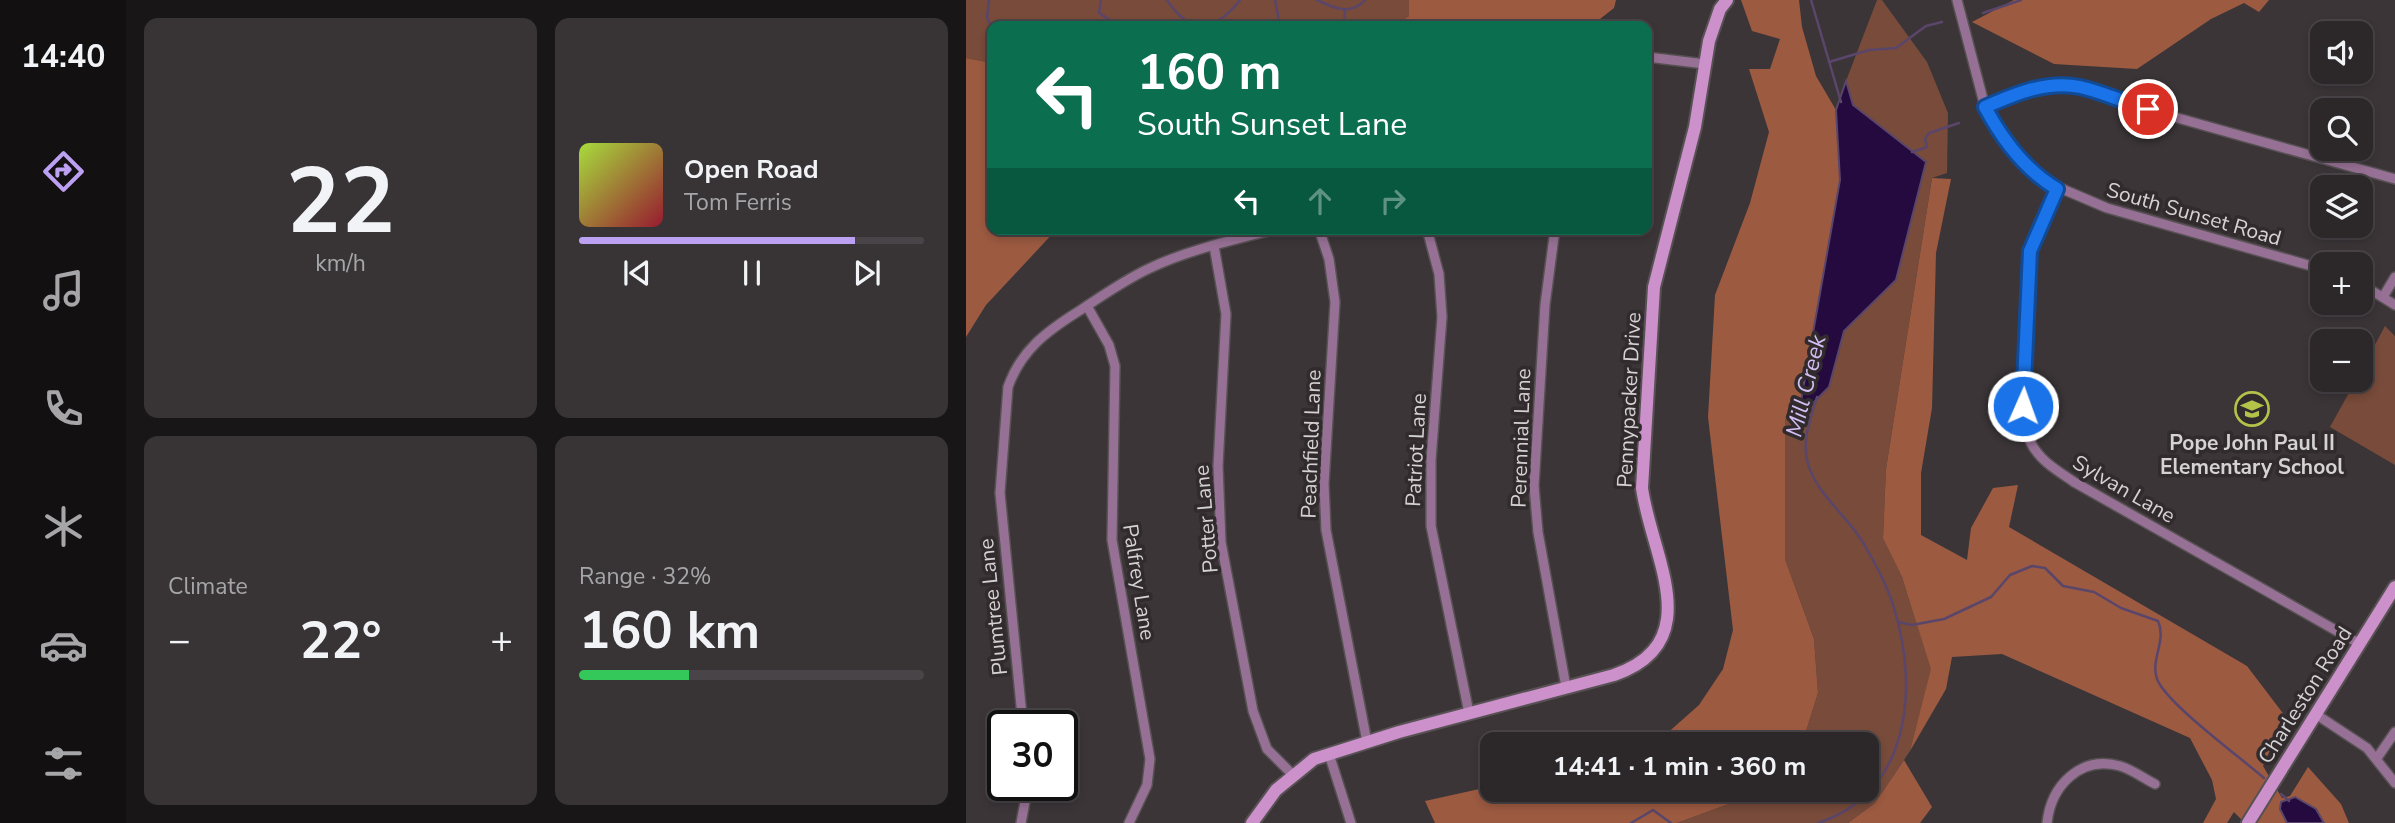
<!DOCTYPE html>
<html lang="en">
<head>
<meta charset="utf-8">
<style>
  :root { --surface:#2c282a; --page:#383436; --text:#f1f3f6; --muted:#a6a6a8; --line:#484447; --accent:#bca0f2 }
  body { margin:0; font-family:"Nunito Sans",sans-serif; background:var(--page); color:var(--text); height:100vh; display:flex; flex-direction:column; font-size:26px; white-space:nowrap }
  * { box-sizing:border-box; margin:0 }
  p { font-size:23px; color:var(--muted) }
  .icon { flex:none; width:38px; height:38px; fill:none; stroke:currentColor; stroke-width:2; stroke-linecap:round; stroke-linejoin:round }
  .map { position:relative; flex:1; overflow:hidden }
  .sheet { display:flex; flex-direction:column; gap:18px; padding:18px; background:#181617; width:840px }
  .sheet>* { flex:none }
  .guide { position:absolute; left:21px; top:21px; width:665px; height:214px; border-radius:14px; box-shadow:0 4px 10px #0003,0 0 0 2px var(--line); background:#0b6e4f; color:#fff; overflow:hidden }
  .fabs { position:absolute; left:1344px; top:21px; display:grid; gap:14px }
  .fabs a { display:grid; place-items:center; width:63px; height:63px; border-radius:14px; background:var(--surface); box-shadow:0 4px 10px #0003,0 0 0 2px var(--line); font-size:35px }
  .speed { position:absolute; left:21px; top:710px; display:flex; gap:14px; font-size:35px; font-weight:700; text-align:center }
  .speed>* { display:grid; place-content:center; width:91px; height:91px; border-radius:50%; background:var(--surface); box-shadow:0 4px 10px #0003,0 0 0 2px var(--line); line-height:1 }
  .speed .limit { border:4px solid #111; border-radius:10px; background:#fff; color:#111 }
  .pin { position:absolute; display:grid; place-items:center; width:60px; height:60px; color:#fff; margin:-30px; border:4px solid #fff; border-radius:50%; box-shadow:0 2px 7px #0007 }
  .me { position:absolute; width:77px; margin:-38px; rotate:2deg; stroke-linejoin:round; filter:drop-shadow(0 0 5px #0008) }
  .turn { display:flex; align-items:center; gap:24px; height:147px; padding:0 35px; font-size:32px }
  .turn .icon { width:91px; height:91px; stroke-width:2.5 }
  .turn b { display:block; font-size:49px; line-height:60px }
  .lanes { display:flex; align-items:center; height:66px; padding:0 35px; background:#0003; justify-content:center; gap:35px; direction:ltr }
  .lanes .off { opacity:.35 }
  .big { font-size:52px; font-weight:700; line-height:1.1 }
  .sheet .card { flex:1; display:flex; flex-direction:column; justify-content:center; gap:10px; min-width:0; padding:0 24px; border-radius:14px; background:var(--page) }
  .sheet .dial { align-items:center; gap:0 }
  .dial b { font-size:91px; line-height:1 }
  .song { display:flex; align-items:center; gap:21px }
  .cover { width:84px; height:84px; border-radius:10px; background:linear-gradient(135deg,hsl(80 70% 55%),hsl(350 70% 35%)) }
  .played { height:7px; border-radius:4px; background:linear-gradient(90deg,var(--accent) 80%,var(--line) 80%) }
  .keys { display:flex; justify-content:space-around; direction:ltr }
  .heat { display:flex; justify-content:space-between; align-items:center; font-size:38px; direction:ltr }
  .charge { height:10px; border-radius:5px; background:linear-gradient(90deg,#34c759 32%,var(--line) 0) }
  .sheet .tiles { flex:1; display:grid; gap:18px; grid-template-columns:repeat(2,1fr) }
  .trip { position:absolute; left:514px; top:732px; width:399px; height:70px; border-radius:14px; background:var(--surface); box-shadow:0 4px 10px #0003,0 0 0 2px var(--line); font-weight:700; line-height:70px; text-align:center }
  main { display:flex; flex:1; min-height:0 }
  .dock { display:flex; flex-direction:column; width:126px; justify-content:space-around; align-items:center; background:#121011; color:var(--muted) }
  .dock .icon { width:49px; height:49px }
  .dock .current { color:var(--accent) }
  .dock b { font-size:32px; color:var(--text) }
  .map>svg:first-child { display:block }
  .green { fill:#784b3a }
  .forest { fill:#9c5a41 }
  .water { fill:#250a3f; stroke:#5a466b; stroke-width:2 }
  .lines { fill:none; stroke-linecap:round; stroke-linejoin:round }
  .stream { stroke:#5a466b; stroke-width:2.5 }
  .street-casing { stroke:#575154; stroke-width:12 }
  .secondary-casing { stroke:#575154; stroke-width:16 }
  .street { stroke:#977195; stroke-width:9 }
  .secondary { stroke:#cc90ca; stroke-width:12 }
  .route-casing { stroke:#114b97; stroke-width:18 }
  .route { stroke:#1a73e8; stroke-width:12 }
  .labels { text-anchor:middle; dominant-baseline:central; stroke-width:7; stroke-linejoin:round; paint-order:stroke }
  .street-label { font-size:21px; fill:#d5d2d3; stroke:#312b2d }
  .poi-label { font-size:21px; font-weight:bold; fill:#d5d2d3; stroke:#312b2d }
  .water-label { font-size:23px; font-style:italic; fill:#d3bef3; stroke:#312b2d }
</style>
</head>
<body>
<main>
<nav class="dock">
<b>14:40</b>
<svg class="icon current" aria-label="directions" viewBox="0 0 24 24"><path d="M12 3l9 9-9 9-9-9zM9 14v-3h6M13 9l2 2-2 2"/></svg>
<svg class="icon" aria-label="music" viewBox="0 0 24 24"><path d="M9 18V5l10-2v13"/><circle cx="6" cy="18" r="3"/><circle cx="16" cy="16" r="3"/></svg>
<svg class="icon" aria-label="phone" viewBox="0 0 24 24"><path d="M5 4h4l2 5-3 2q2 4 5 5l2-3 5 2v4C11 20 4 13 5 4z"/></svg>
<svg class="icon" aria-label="climate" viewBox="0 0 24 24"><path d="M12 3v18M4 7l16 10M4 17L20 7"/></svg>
<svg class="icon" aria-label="car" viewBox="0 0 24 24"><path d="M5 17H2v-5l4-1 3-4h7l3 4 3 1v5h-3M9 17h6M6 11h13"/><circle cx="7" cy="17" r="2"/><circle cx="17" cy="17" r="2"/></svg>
<svg class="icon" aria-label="filters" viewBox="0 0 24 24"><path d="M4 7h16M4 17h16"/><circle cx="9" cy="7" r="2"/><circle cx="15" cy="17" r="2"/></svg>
</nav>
<section class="sheet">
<div class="tiles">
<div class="card dial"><b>22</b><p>km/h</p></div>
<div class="card">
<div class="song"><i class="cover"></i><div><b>Open Road</b><p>Tom Ferris</p></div></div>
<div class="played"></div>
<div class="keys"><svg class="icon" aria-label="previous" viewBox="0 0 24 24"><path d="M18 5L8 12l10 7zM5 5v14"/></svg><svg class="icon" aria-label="pause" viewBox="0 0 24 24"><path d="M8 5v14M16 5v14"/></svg><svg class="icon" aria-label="next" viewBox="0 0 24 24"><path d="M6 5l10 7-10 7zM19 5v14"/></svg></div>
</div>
<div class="card"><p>Climate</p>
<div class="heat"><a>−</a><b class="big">22°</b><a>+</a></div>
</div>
<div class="card"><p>Range · 32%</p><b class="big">160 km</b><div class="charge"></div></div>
</div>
</section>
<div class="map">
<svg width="1429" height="823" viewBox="0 0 1429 823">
  <rect width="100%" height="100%" fill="#3b3538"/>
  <g class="green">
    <polygon points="0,0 443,0 443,16 426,26 26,26 26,63 0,58"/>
    <polygon points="911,0 916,0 961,62 982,113 981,173 966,178 920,469 917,537 936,577 966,669 944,751 909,803 882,823 711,823 803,789 901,789 901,744 836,744 852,693 848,639 819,559 819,418 832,418 863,387 878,331 930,279 960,162 886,105 880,81"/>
    <polygon points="1419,326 1429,336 1429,465 1364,427 1390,380 1395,380 1395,371"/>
  </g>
  <g class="forest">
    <polygon points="443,0 650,0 648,8 625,26 426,26 443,16"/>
    <polygon points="775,0 833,0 836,27 850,76 870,110 874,180 832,418 819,419 819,559 848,639 852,693 836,744 689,744 733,705 757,669 767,630 742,417 749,295 784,203 803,132 783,69 804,69 814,39 786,31"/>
    <polygon points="1048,0 1303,0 1293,12 1278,3 1245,19 1171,69 1088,64 1006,22"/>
    <polygon points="0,58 26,63 26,229 91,229 20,305 0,337"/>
    <polygon points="966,178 985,179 970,253 966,408 955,473 955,535 1001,560 1005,528 1027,488 1052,485 1043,527 1281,666 1319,716 1297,766 1316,798 1324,796 1342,767 1375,804 1383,823 1279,823 1268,812 1261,823 1237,823 1250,799 1246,780 1224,738 1036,654 986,657 980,689 944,751 965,669 936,577 917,538 920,469"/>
    <polygon points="938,760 966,807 954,823 882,823 909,803"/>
    <polygon points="527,786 527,789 803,789 711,823 469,823 459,801"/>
  </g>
  <g class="water">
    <polygon points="880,81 887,105 960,162 930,280 878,331 863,387 832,418 874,180 870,110"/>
    <polygon points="1329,797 1350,809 1358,823 1321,823 1314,809 1315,802"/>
  </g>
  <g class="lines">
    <g class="stream">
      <polyline points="23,0 21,18 26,27"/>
      <polyline points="135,0 133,13 153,26"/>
      <path d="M201,0c24,36 48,32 73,0"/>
      <polyline points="309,0 314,26"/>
      <path d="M351,0c17,8 34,16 48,0"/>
      <polyline points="845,0 875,102"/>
      <polyline points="1017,13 1055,0"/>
      <polyline points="378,26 379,10"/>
      <polyline points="863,62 903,50 930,48 960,26 976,22"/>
      <polyline points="946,152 961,147 959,139 963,133 993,123"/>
      <path d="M851,397c-6,21 -16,44 -9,67 9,31 41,53 57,82 11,19 23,41 29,62 25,81 16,185 -76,215"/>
      <path d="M932,622l14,3 32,-6 47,-22 19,-22 22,-9 13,2 18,18 31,6 27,16 37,13c9,20 -8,38 -1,58 9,24 84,79 107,99"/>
      <polyline points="1315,794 1323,801"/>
      <polyline points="665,823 687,810 705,823"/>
    </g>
    <g class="street-casing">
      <g id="street">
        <polyline points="991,0 1019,107 1043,144 1080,182 1141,208 1356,269"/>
        <polyline points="681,57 739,64"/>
        <polyline points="1019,107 1062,90 1091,85 1116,87 1169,106 1429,179"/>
        <path d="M1091,189c-9,19 -21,38 -26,58 -7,30 -13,172 0,196 9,18 27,28 43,39l286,162"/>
        <polyline points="353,229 363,259 369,302 358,484 360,530 401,742"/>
        <polyline points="461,229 473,274 476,317 465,460 465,526 503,713"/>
        <polyline points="589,229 579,305 568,486 572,532 600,687"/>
        <polyline points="248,246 260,314 252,466 255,542 287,711 301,749 327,775"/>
        <polyline points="1395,284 1429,305"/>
        <polyline points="1417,297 1429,277"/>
        <polyline points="121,306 143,345 149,366 146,540 184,759 181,785 163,823"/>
        <polyline points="1351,715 1401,748 1429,783"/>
        <path d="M57,726l-23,-233 8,-106c13,-37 39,-56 71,-76 23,-15 44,-30 69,-42 39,-19 85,-29 128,-40"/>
        <polyline points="363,754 385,823"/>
        <polyline points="1411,758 1429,732"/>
        <polyline points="55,823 62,786"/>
        <path d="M1081,823c4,-37 33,-68 73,-57 13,4 23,12 35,18"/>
      </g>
    </g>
    <g class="secondary-casing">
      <g id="secondary">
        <path d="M286,823l24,-33 38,-31 85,-27 215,-57c95,-33 37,-119 28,-187l12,-201 41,-160 14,-86 11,-32 7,-9"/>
        <polyline points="1282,823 1429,587"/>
      </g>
    </g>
    <use href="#street" class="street"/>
    <use href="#secondary" class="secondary"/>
  </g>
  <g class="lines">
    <g class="route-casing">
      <path id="route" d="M1057,406l7,-155 27,-62c-32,-19 -55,-50 -72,-82 30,-13 62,-27 95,-20 23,5 45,16 68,22"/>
    </g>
    <use href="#route" class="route"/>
  </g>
  <defs>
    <g id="school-ring" transform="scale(1.75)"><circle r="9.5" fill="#312b2d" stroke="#b4c24a" stroke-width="1.5"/><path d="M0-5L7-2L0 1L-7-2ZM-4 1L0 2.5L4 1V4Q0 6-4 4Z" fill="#b4c24a"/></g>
  </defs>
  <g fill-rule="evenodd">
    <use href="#school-ring" x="1286" y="409"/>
  </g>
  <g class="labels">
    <g class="street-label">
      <text transform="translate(1228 214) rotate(16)">South Sunset Road</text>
      <text transform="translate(663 400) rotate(-87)">Pennypacker Drive</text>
      <text transform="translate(555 438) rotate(-88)">Perennial Lane</text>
      <text transform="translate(345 444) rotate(-88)">Peachfield Lane</text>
      <text transform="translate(450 450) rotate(-87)">Patriot Lane</text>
      <text transform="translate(1158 489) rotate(30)">Sylvan Lane</text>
      <text transform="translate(240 519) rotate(-95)">Potter Lane</text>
      <text transform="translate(173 582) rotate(81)">Palfrey Lane</text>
      <text transform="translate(27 607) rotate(-96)">Plumtree Lane</text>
      <text transform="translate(1339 695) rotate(-58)">Charleston Road</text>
    </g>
    <g class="poi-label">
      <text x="1286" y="443">Pope John Paul II<tspan x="1286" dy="24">Elementary School</tspan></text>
    </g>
    <g class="water-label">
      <text transform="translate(840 386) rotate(-76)">Mill Creek</text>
    </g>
  </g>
</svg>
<div class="fabs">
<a><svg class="icon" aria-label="sound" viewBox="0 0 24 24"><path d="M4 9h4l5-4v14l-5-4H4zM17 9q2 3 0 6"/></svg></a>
<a><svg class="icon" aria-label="search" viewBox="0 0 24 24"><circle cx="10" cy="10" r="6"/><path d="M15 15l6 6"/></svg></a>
<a><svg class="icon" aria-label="layers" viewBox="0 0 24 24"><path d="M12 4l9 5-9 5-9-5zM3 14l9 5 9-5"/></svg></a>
<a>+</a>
<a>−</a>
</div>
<div class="speed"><div class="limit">30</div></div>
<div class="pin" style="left:1182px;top:109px;background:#d93025"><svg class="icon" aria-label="arrive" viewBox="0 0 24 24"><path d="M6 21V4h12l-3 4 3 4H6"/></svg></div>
<svg class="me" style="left:1057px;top:406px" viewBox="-20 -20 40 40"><circle r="17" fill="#1a73e8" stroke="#fff" stroke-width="3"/><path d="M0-11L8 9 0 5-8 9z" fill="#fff"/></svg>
<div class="trip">14:41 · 1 min · 360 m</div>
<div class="guide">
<div class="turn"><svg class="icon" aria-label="left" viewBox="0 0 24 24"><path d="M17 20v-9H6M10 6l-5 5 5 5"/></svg><div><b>160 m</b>South Sunset Lane</div></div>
<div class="lanes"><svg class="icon" aria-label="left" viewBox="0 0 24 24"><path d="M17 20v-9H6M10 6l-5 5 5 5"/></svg><svg class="icon off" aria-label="ahead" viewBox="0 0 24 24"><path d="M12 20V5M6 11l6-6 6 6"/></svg><svg class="icon off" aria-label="right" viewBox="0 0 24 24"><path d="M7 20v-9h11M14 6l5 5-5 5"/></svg></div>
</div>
</div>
</main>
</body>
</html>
